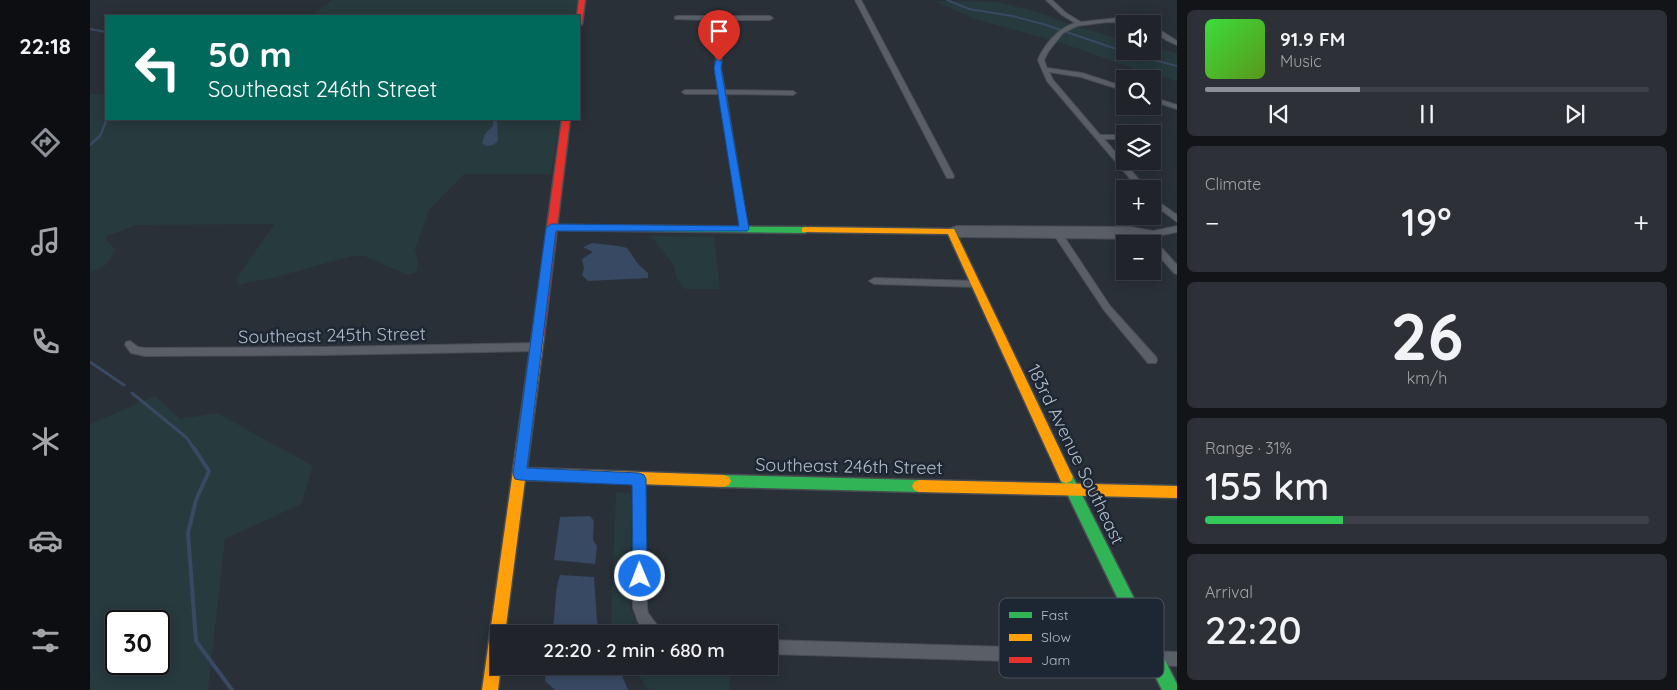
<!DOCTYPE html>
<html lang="en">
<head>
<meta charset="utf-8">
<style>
  :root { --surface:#20242a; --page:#2d3036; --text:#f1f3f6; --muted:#a2a4a8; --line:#3d4147; --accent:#8c9099 }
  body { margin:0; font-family:Quicksand,sans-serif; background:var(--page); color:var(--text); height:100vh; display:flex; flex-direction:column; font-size:19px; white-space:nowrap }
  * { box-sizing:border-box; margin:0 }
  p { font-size:16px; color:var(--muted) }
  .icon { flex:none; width:28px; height:28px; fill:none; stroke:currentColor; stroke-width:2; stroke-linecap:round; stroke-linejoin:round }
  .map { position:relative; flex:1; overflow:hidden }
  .drawer { display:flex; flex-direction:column; gap:10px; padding:10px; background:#121417; width:500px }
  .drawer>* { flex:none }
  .banner { position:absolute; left:15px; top:15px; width:475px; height:105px; border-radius:0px; box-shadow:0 2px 12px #0003,0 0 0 1px var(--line); background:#00695c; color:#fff; overflow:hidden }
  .tools { position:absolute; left:1026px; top:15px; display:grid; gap:10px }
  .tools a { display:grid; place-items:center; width:45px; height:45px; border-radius:0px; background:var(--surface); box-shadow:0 2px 12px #0003,0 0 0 1px var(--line); font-size:25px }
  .speed { position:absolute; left:15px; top:610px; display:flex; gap:10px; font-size:25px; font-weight:700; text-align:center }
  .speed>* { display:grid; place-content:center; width:65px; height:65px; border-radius:50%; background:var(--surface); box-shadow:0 2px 12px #0003,0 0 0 1px var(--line); line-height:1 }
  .speed .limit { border:2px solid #111; border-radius:8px; background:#fff; color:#111 }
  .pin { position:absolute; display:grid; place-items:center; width:42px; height:42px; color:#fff; margin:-51px -21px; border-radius:50% 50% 50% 0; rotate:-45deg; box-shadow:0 0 5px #0007 }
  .pin .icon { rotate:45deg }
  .me { position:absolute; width:55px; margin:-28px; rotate:359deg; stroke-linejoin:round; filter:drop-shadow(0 0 4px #0008) }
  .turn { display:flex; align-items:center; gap:18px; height:105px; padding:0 20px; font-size:22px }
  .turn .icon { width:65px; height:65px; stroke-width:2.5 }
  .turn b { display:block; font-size:35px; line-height:42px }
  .big { font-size:38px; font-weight:600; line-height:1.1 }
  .drawer .tile { flex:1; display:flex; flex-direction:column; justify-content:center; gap:8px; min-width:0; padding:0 18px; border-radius:8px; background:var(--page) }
  .drawer .dial { align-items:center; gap:0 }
  .dial b { font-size:65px; line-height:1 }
  .song { display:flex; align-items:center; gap:15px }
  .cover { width:60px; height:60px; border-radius:8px; background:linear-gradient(135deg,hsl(120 70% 55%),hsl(90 70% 35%)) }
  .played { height:5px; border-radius:2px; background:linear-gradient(90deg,var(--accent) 35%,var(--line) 35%) }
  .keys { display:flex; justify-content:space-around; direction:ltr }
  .heat { display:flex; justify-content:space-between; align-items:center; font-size:28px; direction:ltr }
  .charge { height:8px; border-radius:4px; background:linear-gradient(90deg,#34c759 31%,var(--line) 0) }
  .trip { position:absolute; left:400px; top:625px; width:288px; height:50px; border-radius:0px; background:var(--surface); box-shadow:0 2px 12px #0003,0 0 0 1px var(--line); font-weight:600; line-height:50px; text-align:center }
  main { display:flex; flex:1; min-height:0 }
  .tab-bar { display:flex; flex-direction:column; width:90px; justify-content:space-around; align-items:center; background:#0d0e11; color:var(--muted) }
  .tab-bar .icon { width:35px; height:35px }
  .tab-bar .active { color:var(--accent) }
  .tab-bar b { font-size:22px; color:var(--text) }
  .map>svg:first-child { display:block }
  .green { fill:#273a3e; fill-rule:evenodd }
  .water { fill:#384963 }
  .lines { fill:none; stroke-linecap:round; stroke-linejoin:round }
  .stream-far3 { stroke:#384963; stroke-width:2 }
  .stream-far2 { stroke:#384963; stroke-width:2.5 }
  .stream-far1 { stroke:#384963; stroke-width:3 }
  .stream { stroke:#384963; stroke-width:4 }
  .street-casing { stroke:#484c53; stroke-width:2 }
  .fast-casing { stroke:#484c53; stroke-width:3 }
  .slow-casing { stroke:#484c53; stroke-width:3 }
  .jam-casing { stroke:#484c53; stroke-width:3 }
  .street { fill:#5a5e66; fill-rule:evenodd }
  .fast { fill:#30b455; fill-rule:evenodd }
  .slow { fill:#ff9f0a; fill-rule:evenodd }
  .jam { fill:#e5322d; fill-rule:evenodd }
  .route { fill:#1a73e8; stroke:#114b97 }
  .labels { text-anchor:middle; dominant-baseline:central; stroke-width:5; stroke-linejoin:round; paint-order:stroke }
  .street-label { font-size:18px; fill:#b4bcc9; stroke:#1d2633 }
  .key { fill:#1d2633; stroke:#4a5360; stroke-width:1 }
  .key-label { font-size:14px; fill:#b4bcc9 }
</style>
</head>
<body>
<main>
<nav class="tab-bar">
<b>22:18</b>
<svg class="icon active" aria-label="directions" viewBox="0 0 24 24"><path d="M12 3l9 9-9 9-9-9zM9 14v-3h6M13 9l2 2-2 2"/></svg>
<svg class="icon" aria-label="music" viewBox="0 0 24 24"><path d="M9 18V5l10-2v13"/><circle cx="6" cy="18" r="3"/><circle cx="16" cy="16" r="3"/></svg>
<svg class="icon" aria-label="phone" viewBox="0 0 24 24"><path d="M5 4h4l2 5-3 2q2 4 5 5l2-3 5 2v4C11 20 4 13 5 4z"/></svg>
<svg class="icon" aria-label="climate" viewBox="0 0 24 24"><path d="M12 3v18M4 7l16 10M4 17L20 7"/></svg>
<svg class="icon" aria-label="car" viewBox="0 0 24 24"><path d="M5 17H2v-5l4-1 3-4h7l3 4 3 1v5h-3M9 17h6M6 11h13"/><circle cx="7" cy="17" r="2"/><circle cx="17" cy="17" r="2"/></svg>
<svg class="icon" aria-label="filters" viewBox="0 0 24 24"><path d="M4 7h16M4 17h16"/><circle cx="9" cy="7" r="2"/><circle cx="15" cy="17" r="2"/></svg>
</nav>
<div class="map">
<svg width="1087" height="690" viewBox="0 0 1087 690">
  <rect width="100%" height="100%" fill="#2a3038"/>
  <g class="green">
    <polygon points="242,0 487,0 486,16 222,16"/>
    <polygon points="845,1 908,2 947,12 974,22 1035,41 1035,51 1062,51 1063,47 1087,53 1087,81 1056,73 972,43 885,19"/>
    <polygon points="0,94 16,94 16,119 470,119 461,174 374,174 339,210 325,249 328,263 326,272 318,275 274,256 262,256 182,278 147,285 147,277 185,224 46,225 17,236 16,240 26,250 16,265 0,272"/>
    <polygon points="561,236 624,237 630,289 595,289 587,279 584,266"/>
    <path d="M65,396l25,23 37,-6 96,53 -12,38 -76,35 -17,151h-118v-266zM69,621v43h-43v-43z"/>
    <polygon points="526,492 539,493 542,501 540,607 552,634 523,634 521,618"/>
    <polygon points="542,666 639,666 640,690 559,690"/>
  </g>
  <g class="water">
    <polygon points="403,119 407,119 408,141 403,145 396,146 392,143 395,134 403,126"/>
    <polygon points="502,243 529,246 537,248 548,264 558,273 558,278 498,281 492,275 494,269 492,259 503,252 493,247"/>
    <polygon points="500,516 504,521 503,540 507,546 505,564 464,560 470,517"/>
    <path d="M470,575l34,2 3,44 4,13h-50c6,-19 2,-39 9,-59z"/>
    <polygon points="457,666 528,666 538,690 465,690 455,681"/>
  </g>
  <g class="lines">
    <g class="stream-far3">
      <polyline points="857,0 879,9 922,16 953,24 1038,53 1087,66"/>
      <polyline points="0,29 16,32"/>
    </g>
    <polyline class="stream-far2" points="0,145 10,136 17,119"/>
    <g class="stream-far1">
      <polyline points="0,362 34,385"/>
      <polyline points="42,393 97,438 104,449"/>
    </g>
    <polyline class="stream" points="104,448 119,471 106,500 98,533 106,641 142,690"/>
    <g class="street-casing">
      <g id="street">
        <polygon points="765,0 771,0 864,176 863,178 857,178 856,176"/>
        <path d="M956,0h6l14,13 15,9 37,-4 21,2 11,4 -43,-2 -30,4 -14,7 -15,19 -4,8 3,8 35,5 43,14v4l-44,-14 -32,-5 4,8 47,55h25v4h-21l43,50h-8l-92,-108 -9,-21 2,-5c8,-14 19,-27 35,-32l-13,-8z"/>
        <polygon points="587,16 680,16 683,18 680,20 622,20 632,55 631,68 635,90 703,91 706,93 703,95 636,94 658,229 657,231 654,232 650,229 629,94 595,94 592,92 595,90 628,90 625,68 626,55 616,20 585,19 585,17"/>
        <polygon points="1062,25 1087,41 1087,45 1076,40 1062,30"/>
        <polygon points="1062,97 1087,105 1087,109 1062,101"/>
        <polygon points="1062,197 1087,215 1087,222 1062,203"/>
        <polygon points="867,226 1041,227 1063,231 1087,226 1087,232 1062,237 1087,265 1087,274 1084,273 1062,248 1062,244 1059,244 1053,237 1048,239 975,238 1020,306 1066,357 1067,360 1066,363 1058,363 1014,310 966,238 869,237 857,231 858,229"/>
        <polygon points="784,278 886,281 891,284 886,287 784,284 779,281"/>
        <polygon points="40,341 48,347 55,348 235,347 446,343 450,344 451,347 450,350 446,351 235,355 55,356 41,353 35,345 36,342"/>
        <polygon points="549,474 553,475 555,479 557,608 558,613 574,634 558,634 548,622 543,608 543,479 545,475"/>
        <polygon points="679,640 1087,652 1087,666 679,654"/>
      </g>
    </g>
    <g class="fast-casing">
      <g id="fast">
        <polygon points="461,225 715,227 720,230 715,233 458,230 458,226"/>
        <polygon points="976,471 981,473 1087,684 1087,690 1072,690 969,477 971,473"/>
        <polygon points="634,475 829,480 834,482 836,486 834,490 829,492 634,487 629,485 627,481 629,477"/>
      </g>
    </g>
    <g class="slow-casing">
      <g id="slow">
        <polygon points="715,227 864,229 981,473 983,477 981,481 976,483 971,481 858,234 712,232 712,228"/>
        <polygon points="448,332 454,336 437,468 634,475 639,477 641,481 639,485 634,487 435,480 415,634 409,634 409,666 411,666 408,690 392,690 442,336"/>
        <polygon points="829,480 1087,486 1087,498 829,492 824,490 822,486 824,482"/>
      </g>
    </g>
    <g class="jam-casing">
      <g id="jam">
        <polygon points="489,0 495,0 492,24 489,26 489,16 487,16"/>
        <polygon points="472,119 480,119 454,336 448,340 442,336"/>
      </g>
    </g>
    <use href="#street" class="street"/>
    <use href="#fast" class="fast"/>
    <use href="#slow" class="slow"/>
    <use href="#jam" class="jam"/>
  </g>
  <polygon class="route" points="626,59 632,61 631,68 659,229 657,231 466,231 437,468 549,473 554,475 556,479 557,576 555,581 550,583 545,581 543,576 542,485 430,480 425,479 423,474 456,228 461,224 649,226 624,68"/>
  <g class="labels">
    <g class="street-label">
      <text transform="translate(242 335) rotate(-1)">Southeast 245th Street</text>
      <text transform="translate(986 454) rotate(64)">183rd Avenue Southeast</text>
      <text transform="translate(759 466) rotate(1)">Southeast 246th Street</text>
    </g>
  </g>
  <rect x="909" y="598" width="165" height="80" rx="8" class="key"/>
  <rect x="919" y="612" width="23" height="6" fill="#30b455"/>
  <rect x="919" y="634" width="23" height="7" fill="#ff9f0a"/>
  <rect x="919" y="657" width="23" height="6" fill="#e5322d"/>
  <g class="key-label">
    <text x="951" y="620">Fast</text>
    <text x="951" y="642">Slow</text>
    <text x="951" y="665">Jam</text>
  </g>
</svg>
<div class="tools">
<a><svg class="icon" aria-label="sound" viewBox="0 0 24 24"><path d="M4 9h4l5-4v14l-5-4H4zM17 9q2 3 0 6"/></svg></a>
<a><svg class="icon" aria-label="search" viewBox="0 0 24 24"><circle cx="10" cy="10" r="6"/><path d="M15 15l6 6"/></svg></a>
<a><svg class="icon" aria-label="layers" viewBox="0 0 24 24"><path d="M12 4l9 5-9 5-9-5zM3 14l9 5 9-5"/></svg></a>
<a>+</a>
<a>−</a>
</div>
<div class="speed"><div class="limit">30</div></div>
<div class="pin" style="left:629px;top:61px;background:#d93025"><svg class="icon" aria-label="arrive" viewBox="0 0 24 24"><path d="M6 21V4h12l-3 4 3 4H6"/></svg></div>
<svg class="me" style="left:550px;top:576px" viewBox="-20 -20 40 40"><circle r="17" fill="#1a73e8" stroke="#fff" stroke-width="3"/><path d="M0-11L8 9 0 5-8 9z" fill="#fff"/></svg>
<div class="trip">22:20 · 2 min · 680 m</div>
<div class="banner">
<div class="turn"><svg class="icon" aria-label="left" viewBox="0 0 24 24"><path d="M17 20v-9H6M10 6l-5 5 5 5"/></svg><div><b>50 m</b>Southeast 246th Street</div></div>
</div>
</div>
<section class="drawer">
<div class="tile">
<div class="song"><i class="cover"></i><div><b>91.9 FM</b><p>Music</p></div></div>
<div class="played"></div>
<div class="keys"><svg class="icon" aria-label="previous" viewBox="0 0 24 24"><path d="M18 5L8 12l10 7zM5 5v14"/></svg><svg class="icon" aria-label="pause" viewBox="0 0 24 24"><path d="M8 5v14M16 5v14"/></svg><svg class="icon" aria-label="next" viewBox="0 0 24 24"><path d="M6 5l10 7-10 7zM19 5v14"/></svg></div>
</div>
<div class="tile"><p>Climate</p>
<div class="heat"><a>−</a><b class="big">19°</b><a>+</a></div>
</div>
<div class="tile dial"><b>26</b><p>km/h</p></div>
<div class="tile"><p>Range · 31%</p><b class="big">155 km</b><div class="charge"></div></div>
<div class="tile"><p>Arrival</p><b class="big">22:20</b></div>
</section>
</main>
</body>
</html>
